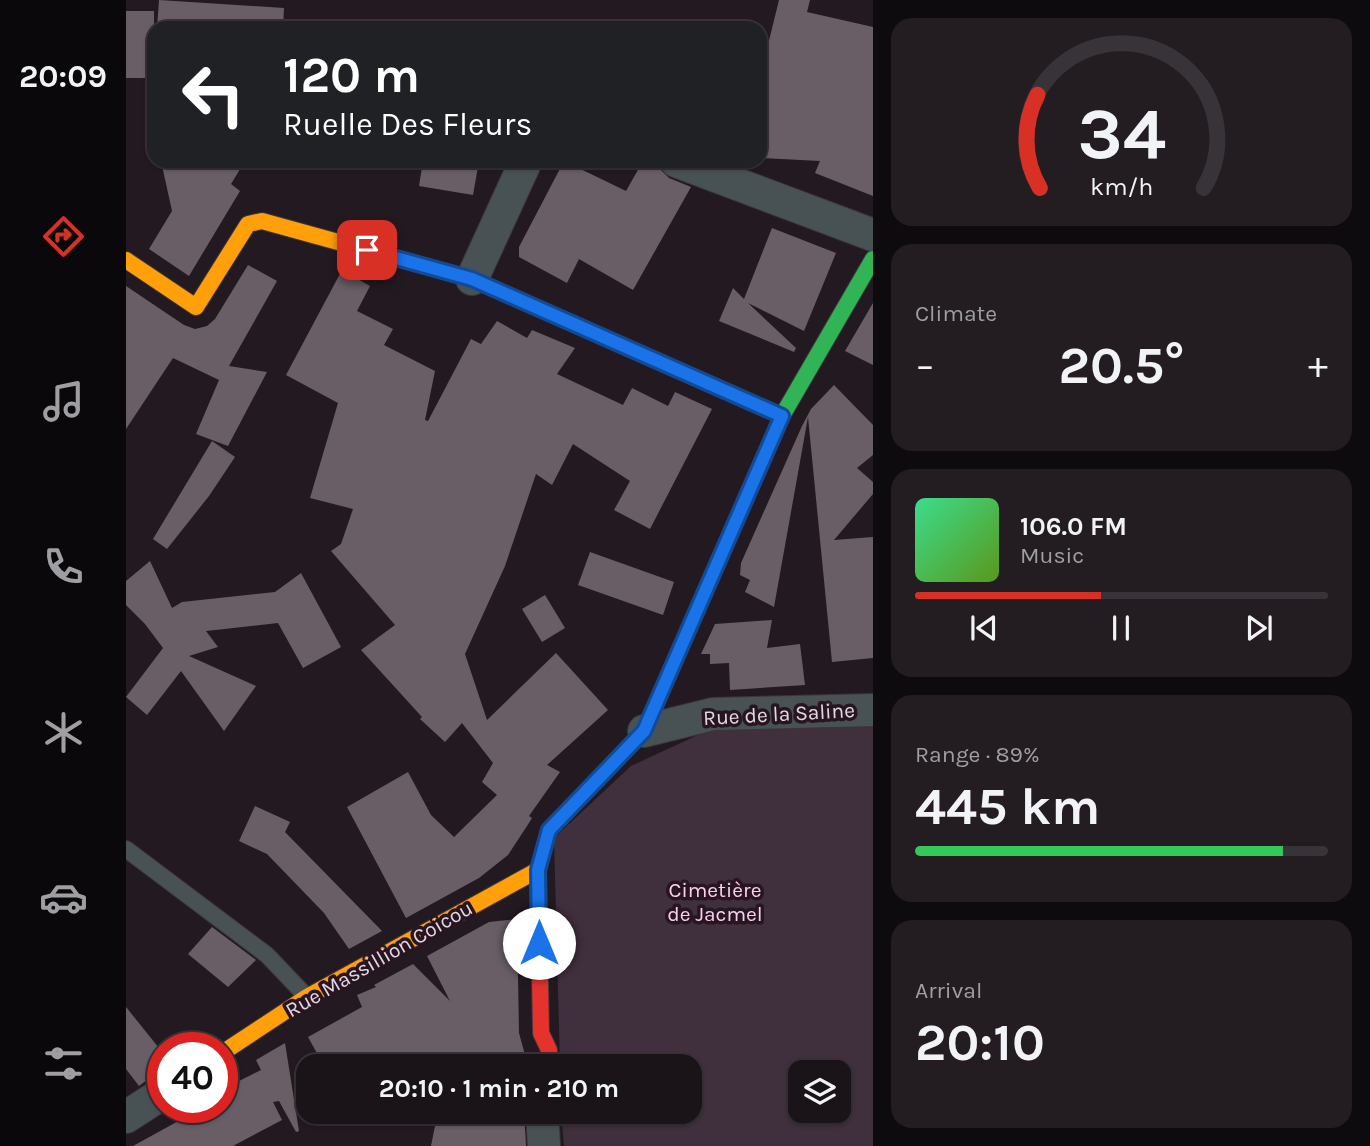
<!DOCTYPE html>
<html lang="en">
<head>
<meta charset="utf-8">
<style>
  :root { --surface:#1a1419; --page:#231d22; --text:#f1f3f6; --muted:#9f9ea2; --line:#383338; --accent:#d93025 }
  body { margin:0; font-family:Karla,sans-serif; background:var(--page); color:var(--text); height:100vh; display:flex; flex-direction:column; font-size:26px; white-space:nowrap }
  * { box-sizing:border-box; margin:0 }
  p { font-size:23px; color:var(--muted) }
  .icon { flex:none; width:38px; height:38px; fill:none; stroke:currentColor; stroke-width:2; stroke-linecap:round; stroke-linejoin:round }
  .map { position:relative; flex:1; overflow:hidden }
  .side { display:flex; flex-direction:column; gap:18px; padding:18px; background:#0e0b0e; width:497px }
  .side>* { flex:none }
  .top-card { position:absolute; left:21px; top:21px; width:620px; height:147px; border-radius:21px; box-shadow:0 2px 5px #0004,0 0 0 2px var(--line); background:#202124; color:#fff; overflow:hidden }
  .tools { position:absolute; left:662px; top:1060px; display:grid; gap:14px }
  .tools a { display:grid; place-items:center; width:63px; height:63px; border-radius:14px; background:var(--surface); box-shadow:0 2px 5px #0004,0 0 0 2px var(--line); font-size:35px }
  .speed { position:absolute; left:21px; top:1032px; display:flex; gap:14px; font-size:35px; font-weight:700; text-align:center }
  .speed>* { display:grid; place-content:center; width:91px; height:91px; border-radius:50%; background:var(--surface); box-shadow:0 2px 5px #0004,0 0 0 2px var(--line); line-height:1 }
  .speed .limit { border:10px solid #d22; background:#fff; color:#111 }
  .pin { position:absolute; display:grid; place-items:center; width:60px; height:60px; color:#fff; margin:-30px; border-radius:14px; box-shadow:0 4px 10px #0006 }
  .me { position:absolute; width:77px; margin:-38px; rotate:0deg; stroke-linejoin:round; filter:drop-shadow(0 0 5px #0008) }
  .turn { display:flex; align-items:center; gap:24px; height:147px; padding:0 21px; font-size:32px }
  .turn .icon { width:91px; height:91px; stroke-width:2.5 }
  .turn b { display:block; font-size:49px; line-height:60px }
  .big { font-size:52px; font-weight:700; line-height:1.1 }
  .side .card { flex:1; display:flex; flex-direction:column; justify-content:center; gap:10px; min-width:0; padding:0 24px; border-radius:21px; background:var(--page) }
  .side .dial { align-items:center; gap:0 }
  .dial svg { height:182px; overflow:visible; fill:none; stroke:var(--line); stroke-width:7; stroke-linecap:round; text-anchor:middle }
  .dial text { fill:var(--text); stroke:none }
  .song { display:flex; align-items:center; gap:21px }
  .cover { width:84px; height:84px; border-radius:10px; background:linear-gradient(135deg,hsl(150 70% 55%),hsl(90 70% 35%)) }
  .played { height:7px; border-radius:4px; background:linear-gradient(90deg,var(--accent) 45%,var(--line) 45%) }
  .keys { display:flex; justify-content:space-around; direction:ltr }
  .heat { display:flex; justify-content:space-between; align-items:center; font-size:38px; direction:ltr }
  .charge { height:10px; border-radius:5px; background:linear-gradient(90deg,#34c759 89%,var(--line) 0) }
  .trip { position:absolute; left:170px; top:1054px; width:406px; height:70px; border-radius:21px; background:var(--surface); box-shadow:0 2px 5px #0004,0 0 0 2px var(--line); font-weight:700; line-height:70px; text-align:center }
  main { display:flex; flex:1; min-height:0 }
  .dock { display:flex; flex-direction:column; width:126px; justify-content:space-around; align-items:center; background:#0a080a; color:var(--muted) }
  .dock .icon { width:49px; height:49px }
  .dock .on { color:var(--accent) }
  .dock b { font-size:32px; color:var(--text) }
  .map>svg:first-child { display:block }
  .green { fill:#402f3c; fill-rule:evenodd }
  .building { fill:#695e66 }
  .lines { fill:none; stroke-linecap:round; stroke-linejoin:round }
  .lane-casing { stroke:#3d353b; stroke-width:18 }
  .street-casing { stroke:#3d353b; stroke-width:34 }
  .fast-casing { stroke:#3d353b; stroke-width:18 }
  .slow-casing { stroke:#3d353b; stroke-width:18 }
  .jam-casing { stroke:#3d353b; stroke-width:18 }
  .lane { stroke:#485254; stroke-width:16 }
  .street { stroke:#485254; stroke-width:32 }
  .fast { stroke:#30b455; stroke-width:16 }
  .slow { stroke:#ff9f0a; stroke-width:16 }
  .jam { stroke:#e5322d; stroke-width:16 }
  .route-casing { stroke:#114b97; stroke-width:18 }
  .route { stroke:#1a73e8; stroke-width:12 }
  .labels { text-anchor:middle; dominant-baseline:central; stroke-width:7; stroke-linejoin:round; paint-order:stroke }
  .street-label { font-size:21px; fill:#e4d8e0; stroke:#271622 }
  .park-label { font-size:21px; fill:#fbcfee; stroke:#271622 }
</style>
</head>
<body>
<main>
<nav class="dock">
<b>20:09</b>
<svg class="icon on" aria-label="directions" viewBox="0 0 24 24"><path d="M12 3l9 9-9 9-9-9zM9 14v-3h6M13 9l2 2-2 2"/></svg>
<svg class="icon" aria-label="music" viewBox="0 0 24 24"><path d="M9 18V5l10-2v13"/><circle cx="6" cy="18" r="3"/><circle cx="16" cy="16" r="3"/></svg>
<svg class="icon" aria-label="phone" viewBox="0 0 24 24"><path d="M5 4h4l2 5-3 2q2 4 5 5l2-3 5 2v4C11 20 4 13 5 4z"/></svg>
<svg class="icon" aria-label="climate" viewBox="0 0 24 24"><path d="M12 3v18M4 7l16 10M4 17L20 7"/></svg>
<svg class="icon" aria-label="car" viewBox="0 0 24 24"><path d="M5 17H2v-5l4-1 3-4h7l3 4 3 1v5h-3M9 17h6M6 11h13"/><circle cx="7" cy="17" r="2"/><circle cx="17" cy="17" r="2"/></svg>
<svg class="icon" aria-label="filters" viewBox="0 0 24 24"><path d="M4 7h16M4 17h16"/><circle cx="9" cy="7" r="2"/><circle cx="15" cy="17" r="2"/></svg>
</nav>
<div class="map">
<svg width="747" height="1146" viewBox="0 0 747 1146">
  <rect width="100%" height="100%" fill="#231a21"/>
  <path class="green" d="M747,725v421h-309l-3,-35h129v-45h-130l-6,-228 77,-72 82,-38zM674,1073h38v38h-38z"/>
  <g class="building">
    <polygon points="33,0 158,8 157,28 31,28"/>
    <polygon points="653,0 684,0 681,12 747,27 747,196 689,173 694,161 634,158 634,77"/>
    <rect x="0" y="11" width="28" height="67"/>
    <polygon points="35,161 119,161 105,184 114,191 63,276 23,249 46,211"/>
    <polygon points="297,161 353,161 347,195 293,186"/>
    <polygon points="438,161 500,191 517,161 534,169 543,178 565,187 507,290 453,259 441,283 393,257 393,247"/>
    <polygon points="646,228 710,253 678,331 622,303 670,348 668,352 593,321 607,288 618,299"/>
    <polygon points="122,265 151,281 103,366 141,372 102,446 70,434 93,380 47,358 0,429 0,286 58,325 69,329 81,326 89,319"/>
    <polygon points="216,270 244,286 231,311 267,329 258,345 309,371 299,420 302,421 345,339 355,344 371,321 401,338 406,330 449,348 431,374 497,405 506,388 542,406 549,392 586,409 524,529 488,510 504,481 447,444 426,485 410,474 379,566 339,654 361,720 430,653 482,710 421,765 434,772 403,816 406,818 401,826 382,855 353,878 280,918 221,807 282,772 305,815 328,837 371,795 356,782 367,763 336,723 319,742 294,719 296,717 235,650 269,625 205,551 215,544 227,509 184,498 212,403 160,375"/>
    <polygon points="747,303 747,365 719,351"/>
    <polygon points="708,385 747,425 747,455 731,468 747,482 747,494 708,540 747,537 747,658 706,662 682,417 648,607 619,592 624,580 614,575 615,563 676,426 685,409"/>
    <polygon points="86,441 109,457 83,496 41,549 27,539"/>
    <polygon points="464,552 548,582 537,615 452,585"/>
    <polygon points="24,561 46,608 56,602 149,592 175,573 215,647 177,668 152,623 80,631 92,647 63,656 130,686 98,731 55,671 21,715 0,697 37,648 19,624 0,605 0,581"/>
    <polygon points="419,595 439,628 416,642 396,609"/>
    <polygon points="646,620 641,648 674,644 679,685 604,690 603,663 584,664 584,654 575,654 589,624"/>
    <polygon points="129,806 164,822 159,832 256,931 223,949 198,913 141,854 113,841"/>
    <polygon points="391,919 393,1033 402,1066 198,1066 182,1037 236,1007 231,995 250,987 248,985 287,964 324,1001 301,956 363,922"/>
    <polygon points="86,927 130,960 102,987 62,954"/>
    <polygon points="0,1007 37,1053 37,1068 13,1086 0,1069"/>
    <polygon points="159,1043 173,1131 170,1132 153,1101 147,1102 156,1120 107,1146 7,1146 76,1108 96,1108 96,1097 100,1094 97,1089 135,1070 130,1060"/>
    <polygon points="223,1111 253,1111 230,1124"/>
    <polygon points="312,1111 398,1111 400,1146 305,1146"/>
  </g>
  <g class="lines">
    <g class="lane-casing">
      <polyline id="lane" points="0,849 141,955 181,997"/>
    </g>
    <g class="street-casing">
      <g id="street">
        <polyline points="550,161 747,235"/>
        <polyline points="346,279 400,161"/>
        <polyline points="518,731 587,714 747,710"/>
        <polyline points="416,1111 418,1146"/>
        <polyline points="0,1117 37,1093"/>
      </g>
    </g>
    <g class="fast-casing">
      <g id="fast">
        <polyline points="391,299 656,416"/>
        <polyline points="578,594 656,416 747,259"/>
      </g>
    </g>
    <g class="slow-casing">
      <g id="slow">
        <polyline points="0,260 70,307 122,224 136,221 346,279 391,299"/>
        <polyline points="96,1053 181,997 412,870"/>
      </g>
    </g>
    <g class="jam-casing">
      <polyline id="jam" points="424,1066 423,1050 415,1033 412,870 423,830 518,731 578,594"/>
    </g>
    <use href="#lane" class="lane"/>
    <use href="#street" class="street"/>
    <use href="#fast" class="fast"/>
    <use href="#slow" class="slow"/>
    <use href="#jam" class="jam"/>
  </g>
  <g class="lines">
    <g class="route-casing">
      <polyline id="route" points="241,250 346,279 656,416 518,731 423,830 412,870 413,943"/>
    </g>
    <use href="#route" class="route"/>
  </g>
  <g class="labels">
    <g class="street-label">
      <text transform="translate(653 714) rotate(-3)">Rue de la Saline</text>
      <text transform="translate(253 959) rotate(-30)">Rue Massillion Coicou</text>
    </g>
    <g class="park-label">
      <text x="589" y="890">Cimetière<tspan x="589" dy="24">de Jacmel</tspan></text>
    </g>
  </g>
</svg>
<div class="tools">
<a><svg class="icon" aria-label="layers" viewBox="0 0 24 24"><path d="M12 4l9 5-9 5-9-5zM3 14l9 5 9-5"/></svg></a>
</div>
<div class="speed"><div class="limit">40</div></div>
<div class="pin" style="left:241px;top:250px;background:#d93025"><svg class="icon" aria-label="arrive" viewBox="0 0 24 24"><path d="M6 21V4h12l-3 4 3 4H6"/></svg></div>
<svg class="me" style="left:413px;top:943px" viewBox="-20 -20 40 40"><circle r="19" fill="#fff"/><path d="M0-13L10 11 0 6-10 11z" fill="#1a73e8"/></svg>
<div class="trip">20:10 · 1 min · 210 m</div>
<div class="top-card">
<div class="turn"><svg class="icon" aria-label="left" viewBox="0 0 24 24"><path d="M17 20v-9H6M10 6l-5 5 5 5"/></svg><div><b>120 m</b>Ruelle Des Fleurs</div></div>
</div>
</div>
<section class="side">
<div class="card dial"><svg viewBox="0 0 100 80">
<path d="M14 69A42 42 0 1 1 86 69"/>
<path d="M14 69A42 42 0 0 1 13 28" stroke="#d93025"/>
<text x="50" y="56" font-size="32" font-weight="700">34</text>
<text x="50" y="72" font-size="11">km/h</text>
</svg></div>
<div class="card"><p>Climate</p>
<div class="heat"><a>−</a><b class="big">20.5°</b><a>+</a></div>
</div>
<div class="card">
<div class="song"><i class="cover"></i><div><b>106.0 FM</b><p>Music</p></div></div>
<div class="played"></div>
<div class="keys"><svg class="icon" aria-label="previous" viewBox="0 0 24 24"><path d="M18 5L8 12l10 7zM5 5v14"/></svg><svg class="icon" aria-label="pause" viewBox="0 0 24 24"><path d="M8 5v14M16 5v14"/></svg><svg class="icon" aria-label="next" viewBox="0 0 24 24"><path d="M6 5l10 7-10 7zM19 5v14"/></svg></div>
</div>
<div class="card"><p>Range · 89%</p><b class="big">445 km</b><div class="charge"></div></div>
<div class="card"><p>Arrival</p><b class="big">20:10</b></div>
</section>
</main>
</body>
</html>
